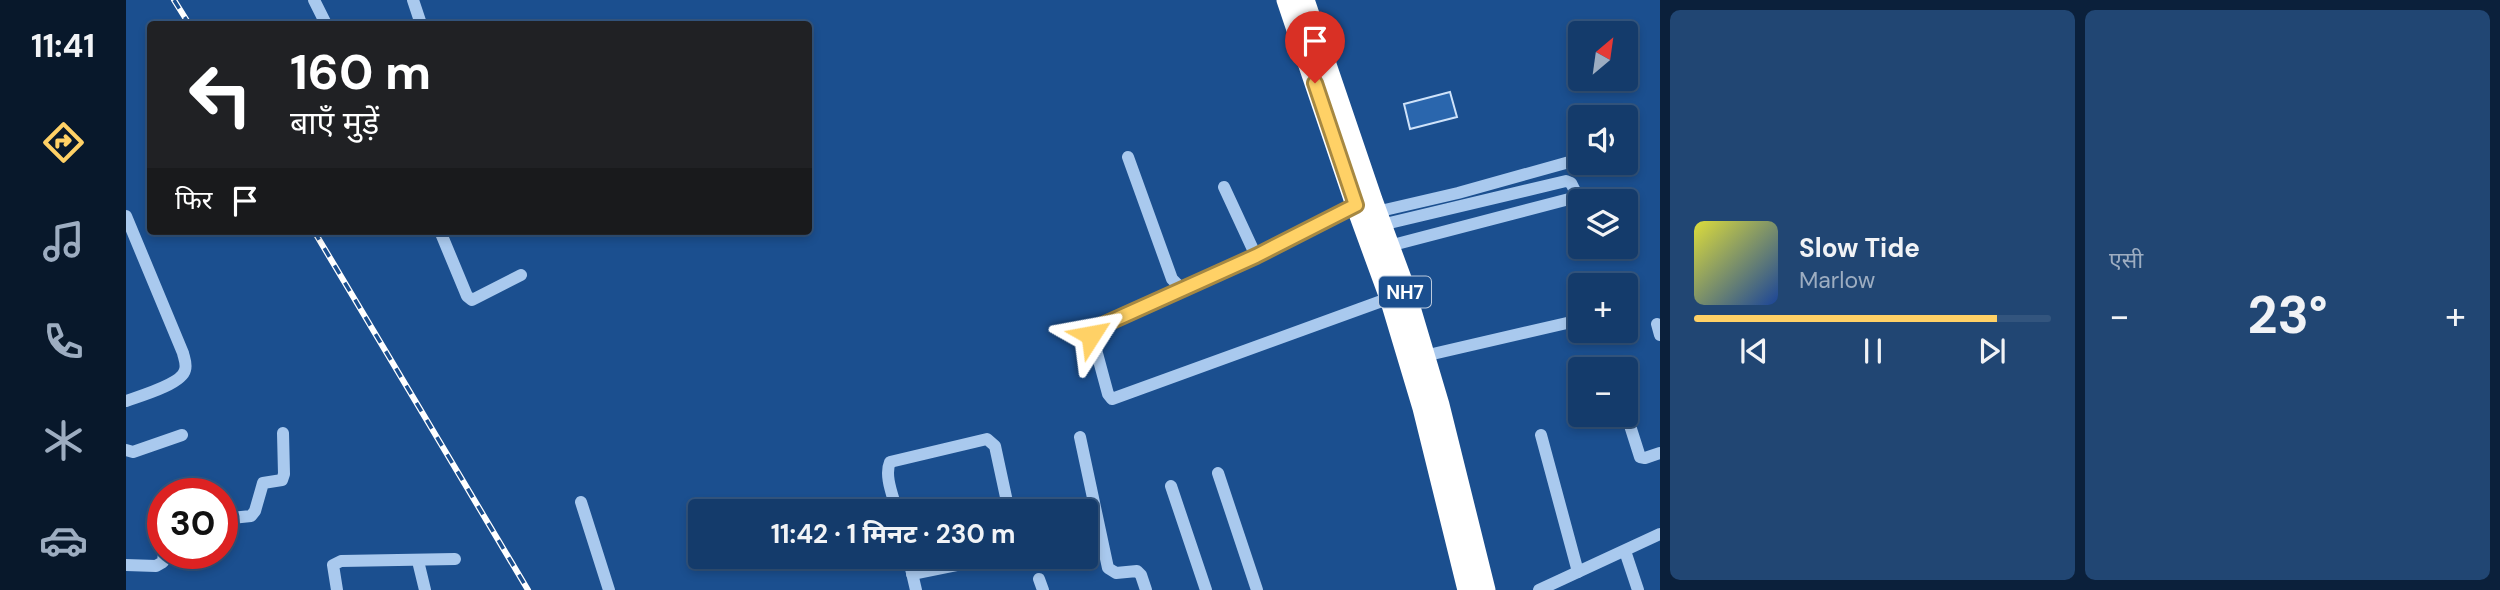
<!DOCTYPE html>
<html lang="hi">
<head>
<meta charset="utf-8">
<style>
  :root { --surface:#143b6b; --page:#214673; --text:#f1f3f6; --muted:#9dadc1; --line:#33557e; --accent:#ffd166 }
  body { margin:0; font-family:"DM Sans","Noto Sans Devanagari",sans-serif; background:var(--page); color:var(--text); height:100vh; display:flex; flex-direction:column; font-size:26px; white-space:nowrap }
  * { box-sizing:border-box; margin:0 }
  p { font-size:23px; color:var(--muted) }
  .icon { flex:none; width:38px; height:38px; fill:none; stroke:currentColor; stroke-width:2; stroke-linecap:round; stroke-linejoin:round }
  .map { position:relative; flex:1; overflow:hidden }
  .drawer { display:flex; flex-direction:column; gap:10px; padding:10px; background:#0b203b; width:840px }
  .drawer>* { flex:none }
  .top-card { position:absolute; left:21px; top:21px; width:665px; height:214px; border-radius:7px; box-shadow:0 4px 10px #0003,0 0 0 2px var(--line); background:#202124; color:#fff; overflow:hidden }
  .needle { width:46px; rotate:29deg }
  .controls { position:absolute; left:1442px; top:21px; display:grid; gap:14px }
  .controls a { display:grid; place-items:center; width:70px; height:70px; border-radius:7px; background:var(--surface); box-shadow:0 4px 10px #0003,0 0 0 2px var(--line); font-size:35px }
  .speed { position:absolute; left:21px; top:478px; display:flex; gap:14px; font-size:35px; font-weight:700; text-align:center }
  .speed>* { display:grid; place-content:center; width:91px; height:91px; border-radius:50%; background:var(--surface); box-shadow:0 4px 10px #0003,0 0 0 2px var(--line); line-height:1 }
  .speed .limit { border:10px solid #d22; background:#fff; color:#111 }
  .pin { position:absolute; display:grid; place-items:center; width:60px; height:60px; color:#fff; margin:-72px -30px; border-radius:50% 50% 50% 0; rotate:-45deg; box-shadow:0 0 7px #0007 }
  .pin .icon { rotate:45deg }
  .me { position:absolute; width:77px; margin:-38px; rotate:56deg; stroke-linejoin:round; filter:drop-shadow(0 0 5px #0008) }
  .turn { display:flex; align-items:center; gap:24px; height:147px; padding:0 28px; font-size:32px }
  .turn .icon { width:91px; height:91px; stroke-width:2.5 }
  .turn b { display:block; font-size:49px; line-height:60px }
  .then { display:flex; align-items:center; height:66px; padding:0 28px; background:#0003; gap:14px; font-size:26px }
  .big { font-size:52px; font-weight:700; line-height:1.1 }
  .drawer .card { flex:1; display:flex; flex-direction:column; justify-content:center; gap:10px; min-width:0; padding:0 24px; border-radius:10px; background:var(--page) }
  .song { display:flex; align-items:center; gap:21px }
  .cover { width:84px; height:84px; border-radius:10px; background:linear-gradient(135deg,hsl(60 70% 55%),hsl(220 70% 35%)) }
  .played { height:7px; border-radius:4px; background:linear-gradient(90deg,var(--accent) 85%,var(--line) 85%) }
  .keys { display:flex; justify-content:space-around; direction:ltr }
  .heat { display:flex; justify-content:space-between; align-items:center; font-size:38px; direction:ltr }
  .drawer .tiles { flex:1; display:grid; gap:10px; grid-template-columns:repeat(2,1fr) }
  .trip { position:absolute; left:562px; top:499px; width:410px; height:70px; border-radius:7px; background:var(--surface); box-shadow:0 4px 10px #0003,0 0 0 2px var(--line); font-weight:700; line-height:70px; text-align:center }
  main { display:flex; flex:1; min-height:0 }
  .tabs { display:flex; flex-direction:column; width:126px; justify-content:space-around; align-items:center; background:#08182b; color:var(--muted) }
  .tabs .icon { width:49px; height:49px }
  .tabs .active { color:var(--accent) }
  .tabs b { font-size:32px; color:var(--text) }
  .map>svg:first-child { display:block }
  .building { fill:#2a66ad; stroke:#cfe3fa; stroke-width:2 }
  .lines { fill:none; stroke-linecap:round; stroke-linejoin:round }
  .minor { stroke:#a9c9ee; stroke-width:12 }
  .highway { stroke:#fff; stroke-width:21 }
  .rail-casing { stroke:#fff; stroke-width:6 }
  .rail { stroke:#1b4f8f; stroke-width:3.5; stroke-dasharray:10; stroke-linecap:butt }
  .route-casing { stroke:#a68842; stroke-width:18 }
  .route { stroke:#ffd166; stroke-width:12 }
  .labels { text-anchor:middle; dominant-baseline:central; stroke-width:7; stroke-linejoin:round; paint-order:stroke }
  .shield { fill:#1b4f8f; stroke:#bbcadd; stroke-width:2 }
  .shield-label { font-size:19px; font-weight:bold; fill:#fff }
</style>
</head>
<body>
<main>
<nav class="tabs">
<b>11:41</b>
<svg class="icon active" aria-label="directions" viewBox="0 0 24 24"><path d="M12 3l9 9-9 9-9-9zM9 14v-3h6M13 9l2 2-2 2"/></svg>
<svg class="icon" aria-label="music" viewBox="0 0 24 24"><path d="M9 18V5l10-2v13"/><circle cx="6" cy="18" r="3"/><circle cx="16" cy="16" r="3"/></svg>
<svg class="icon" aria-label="phone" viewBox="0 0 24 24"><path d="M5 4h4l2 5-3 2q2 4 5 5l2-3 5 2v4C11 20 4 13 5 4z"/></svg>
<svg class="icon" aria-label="climate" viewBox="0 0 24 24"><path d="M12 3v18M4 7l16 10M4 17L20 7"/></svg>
<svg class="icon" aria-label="car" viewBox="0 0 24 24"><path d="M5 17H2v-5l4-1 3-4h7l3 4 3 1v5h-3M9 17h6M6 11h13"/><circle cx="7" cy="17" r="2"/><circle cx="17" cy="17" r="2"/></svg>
</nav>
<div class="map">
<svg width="1534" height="590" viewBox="0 0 1534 590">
  <rect width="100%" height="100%" fill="#1b4f8f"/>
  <polygon class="building" points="1324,92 1331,117 1284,129 1278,104"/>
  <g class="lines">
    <g class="minor">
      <polyline points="188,0 200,24"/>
      <polyline points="287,0 295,24"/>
      <polyline points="1002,157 1046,279 1055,288 1130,256 1235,203"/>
      <polyline points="1098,187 1130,256"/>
      <polyline points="1250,212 1332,193 1454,159"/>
      <path d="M0,216l57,137c1,5 4,11 2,17 -3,14 -45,26 -59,31"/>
      <polyline points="1255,225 1440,181 1445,183 1450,193 1447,198 1263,246"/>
      <polyline points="314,231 341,296 346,300 395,275"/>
      <polyline points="1055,288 965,331 982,394 986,399 1264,298"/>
      <polyline points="1531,324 1534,335"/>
      <polyline points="1298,356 1454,320"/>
      <polyline points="1486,368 1486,369"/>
      <polyline points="1500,413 1514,457 1519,458 1534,453"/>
      <polyline points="1415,435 1452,572"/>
      <polyline points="954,437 982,568 990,573 1011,571 1015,575 1020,590"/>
      <polyline points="0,450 7,452 56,435"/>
      <polyline points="1092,473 1131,590"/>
      <polyline points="1045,486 1080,590"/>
      <polyline points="455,502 483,590"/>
      <path d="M771,511c-4,-15 -13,-35 -7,-49l97,-23 8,7 14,65"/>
      <polyline points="96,519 125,516 129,511 137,483 156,480 158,474 157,433"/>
      <polyline points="1499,551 1512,590"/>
      <polyline points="782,556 790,590"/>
      <polyline points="292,561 299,590"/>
      <polyline points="0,565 30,566 37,562 38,553"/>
      <polyline points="786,574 875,556"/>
      <polyline points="913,579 917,590"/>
      <polyline points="211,590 207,565 215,561 329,559"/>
      <polyline points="1413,590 1534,534"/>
    </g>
    <g class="highway">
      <polyline points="1161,0 1230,205 1264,298 1297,408 1342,590"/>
      <polyline points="1178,0 1246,200 1277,284 1313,405 1359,590"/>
    </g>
    <g class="rail-casing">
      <g id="rail">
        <polyline points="48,0 63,24"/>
        <polyline points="188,231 402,590"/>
      </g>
    </g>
    <use href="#rail" class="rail"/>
  </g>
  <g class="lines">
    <g class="route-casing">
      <polyline id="route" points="965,335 968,329 1130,256 1230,205 1189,83"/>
    </g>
    <use href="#route" class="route"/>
  </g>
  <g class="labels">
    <rect class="shield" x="1253" y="276.5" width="52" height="31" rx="5"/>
    <g class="shield-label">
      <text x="1279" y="292">NH7</text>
    </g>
  </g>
</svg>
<div class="controls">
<a><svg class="needle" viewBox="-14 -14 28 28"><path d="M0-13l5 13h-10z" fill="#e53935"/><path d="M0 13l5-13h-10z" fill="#9dadc1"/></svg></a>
<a><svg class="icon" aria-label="sound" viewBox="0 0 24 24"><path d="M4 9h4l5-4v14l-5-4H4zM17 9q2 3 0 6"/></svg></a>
<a><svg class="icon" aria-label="layers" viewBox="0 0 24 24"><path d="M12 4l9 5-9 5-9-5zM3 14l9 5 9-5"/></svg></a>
<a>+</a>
<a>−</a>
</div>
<div class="speed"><div class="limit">30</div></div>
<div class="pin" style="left:1189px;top:83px;background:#d93025"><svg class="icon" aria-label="arrive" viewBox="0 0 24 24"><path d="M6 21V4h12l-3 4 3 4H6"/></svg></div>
<svg class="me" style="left:965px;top:335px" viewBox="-20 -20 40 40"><path d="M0-17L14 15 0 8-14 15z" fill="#ffd166" stroke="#fff" stroke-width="4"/></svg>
<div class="trip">11:42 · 1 मिनट · 230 m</div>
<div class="top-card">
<div class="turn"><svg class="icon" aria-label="left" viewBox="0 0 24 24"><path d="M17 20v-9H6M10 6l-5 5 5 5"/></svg><div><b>160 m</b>बाएँ मुड़ें</div></div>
<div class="then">फिर<svg class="icon" aria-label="arrive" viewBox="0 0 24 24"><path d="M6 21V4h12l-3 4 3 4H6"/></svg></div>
</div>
</div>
<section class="drawer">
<div class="tiles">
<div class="card">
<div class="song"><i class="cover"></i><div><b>Slow Tide</b><p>Marlow</p></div></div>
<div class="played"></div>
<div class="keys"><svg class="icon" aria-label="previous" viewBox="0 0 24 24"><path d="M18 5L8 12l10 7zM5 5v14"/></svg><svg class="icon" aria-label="pause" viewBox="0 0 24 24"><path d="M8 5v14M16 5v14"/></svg><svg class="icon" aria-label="next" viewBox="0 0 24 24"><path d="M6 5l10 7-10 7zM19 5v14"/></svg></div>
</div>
<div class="card"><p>एसी</p>
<div class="heat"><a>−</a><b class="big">23°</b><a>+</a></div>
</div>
</div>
</section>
</main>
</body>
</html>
